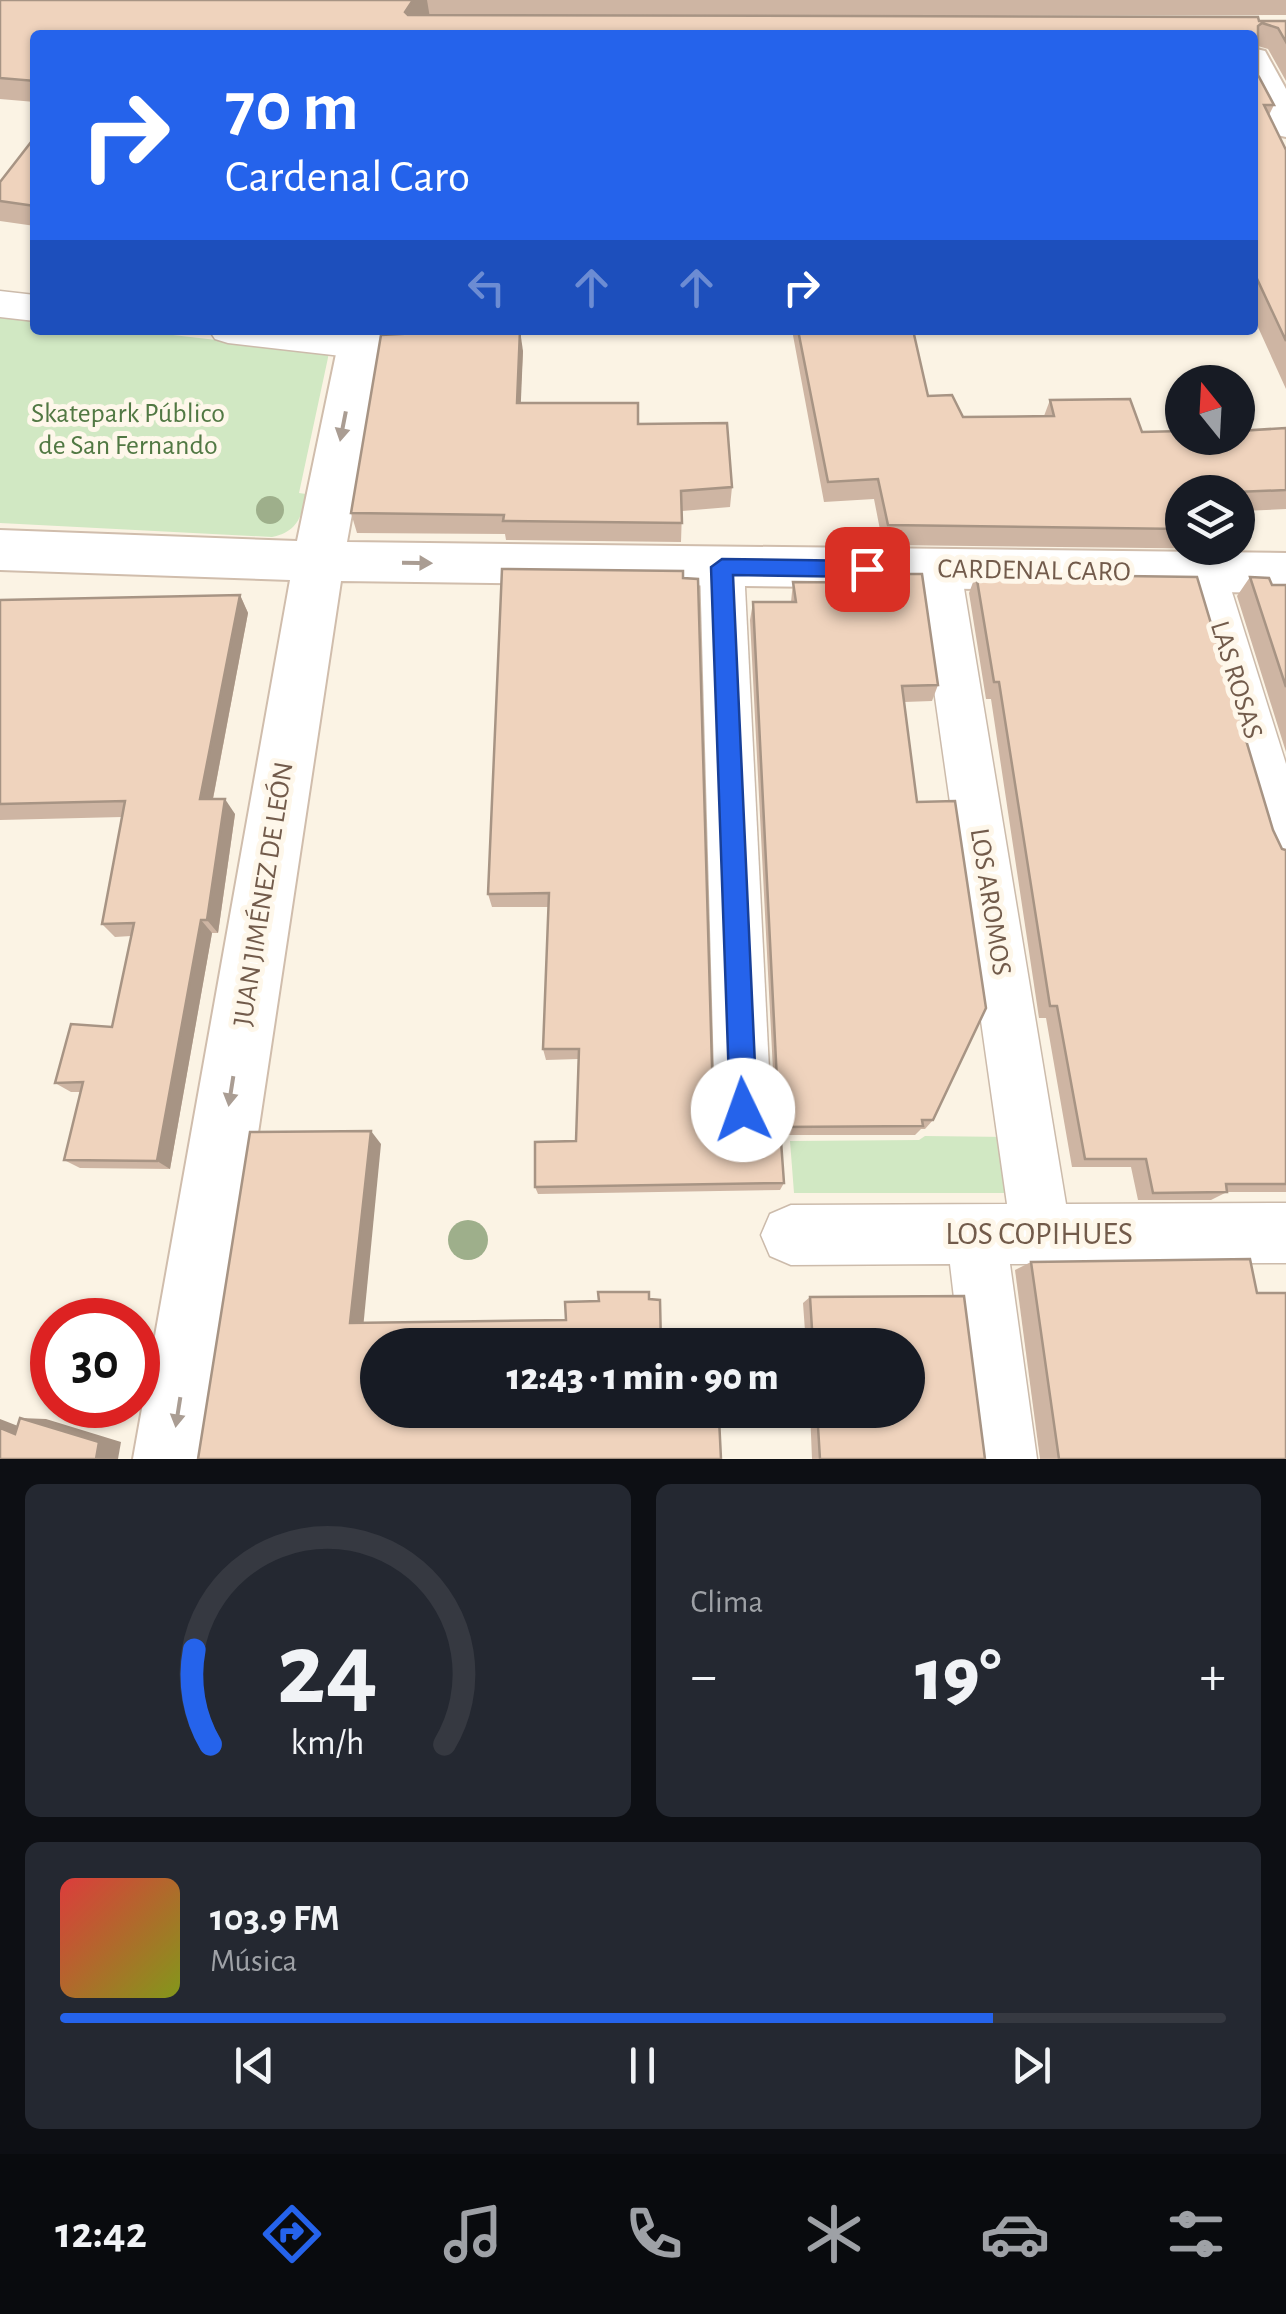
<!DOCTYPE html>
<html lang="es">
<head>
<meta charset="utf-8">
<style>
  :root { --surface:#171b24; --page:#242831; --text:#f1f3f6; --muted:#9ea1a6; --line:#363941; --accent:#2563eb }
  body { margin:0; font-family:"Alegreya Sans",sans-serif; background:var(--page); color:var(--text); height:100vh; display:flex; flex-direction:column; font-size:38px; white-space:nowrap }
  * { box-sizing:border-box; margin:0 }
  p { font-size:32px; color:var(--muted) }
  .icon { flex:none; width:55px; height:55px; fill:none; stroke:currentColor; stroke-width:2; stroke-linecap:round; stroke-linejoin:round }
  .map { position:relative; height:1459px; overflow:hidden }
  .panel { display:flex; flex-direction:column; gap:25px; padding:25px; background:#0d0f14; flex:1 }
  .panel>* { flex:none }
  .top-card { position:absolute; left:30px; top:30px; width:1228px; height:305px; border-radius:10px; box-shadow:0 2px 8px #0004; background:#2563eb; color:#fff; overflow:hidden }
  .needle { width:65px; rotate:342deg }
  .fabs { position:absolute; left:1165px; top:365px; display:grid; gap:20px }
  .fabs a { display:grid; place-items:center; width:90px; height:90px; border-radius:50%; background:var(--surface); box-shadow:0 2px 8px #0004; font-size:50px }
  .speed { position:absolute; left:30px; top:1298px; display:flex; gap:20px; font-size:50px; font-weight:700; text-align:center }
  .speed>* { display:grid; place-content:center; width:130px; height:130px; border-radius:50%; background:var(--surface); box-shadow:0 2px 8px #0004; line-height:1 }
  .speed .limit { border:15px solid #d22; background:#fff; color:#111 }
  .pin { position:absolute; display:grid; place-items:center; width:85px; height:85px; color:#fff; margin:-42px; border-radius:20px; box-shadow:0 5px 15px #0006 }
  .me { position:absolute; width:110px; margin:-55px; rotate:357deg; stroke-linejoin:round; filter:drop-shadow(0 0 8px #0008) }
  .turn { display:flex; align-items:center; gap:35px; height:210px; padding:0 30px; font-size:45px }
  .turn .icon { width:130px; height:130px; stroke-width:2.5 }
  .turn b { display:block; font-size:70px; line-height:85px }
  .lanes { display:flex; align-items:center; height:95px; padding:0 30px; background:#0003; justify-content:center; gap:50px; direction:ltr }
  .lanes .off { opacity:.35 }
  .big { font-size:75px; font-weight:800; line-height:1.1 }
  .panel .tile { flex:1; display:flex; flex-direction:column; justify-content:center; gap:15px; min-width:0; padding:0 35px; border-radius:15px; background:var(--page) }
  .panel .dial { align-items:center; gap:0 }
  .dial svg { height:260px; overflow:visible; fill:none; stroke:var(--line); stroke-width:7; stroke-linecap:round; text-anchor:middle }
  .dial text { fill:var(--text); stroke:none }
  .song { display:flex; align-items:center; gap:30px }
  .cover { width:120px; height:120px; border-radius:15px; background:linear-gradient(135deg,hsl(0 70% 55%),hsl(70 70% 35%)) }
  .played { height:10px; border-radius:5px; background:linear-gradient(90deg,var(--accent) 80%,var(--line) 80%) }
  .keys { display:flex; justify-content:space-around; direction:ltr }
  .heat { display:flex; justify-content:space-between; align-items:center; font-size:55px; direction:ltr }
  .panel .tiles { flex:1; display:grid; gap:25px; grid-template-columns:1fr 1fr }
  .tile:last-child { grid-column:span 2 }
  .trip { position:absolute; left:360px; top:1328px; width:565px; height:100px; border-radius:50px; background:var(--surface); box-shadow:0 2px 8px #0004; font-weight:800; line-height:100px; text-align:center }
  .menu { display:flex; height:160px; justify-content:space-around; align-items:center; background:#090b0e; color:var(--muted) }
  .menu .icon { width:70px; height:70px }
  .menu .on { color:var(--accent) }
  .menu b { font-size:45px; color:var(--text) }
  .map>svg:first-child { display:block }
  .green { fill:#d1e8c3 }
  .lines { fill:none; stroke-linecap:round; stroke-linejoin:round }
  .street-casing { stroke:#ccbbab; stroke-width:3 }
  .secondary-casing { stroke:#d0bdac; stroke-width:4 }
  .street { fill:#fff; fill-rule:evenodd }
  .secondary { fill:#fff; fill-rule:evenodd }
  .tree { fill:#9eaf8b }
  .wall { fill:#ceb5a3; fill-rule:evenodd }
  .shaded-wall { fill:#a79484 }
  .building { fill:#efd3bd; stroke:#a79484; stroke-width:2.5 }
  .oneway { fill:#aa9d93 }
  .route { fill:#2563eb; stroke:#184099; stroke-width:2.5 }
  .labels { text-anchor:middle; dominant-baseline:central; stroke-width:10; stroke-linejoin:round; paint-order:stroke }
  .park-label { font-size:28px; fill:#517843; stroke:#fef7ea }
  .street-label { font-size:28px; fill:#725b4b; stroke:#fef7ea }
  .near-street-label { font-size:32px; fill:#725b4b; stroke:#fef7ea }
</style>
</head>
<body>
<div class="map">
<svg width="1286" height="1459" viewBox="0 0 1286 1459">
  <rect width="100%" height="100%" fill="#fbf3e4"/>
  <g class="green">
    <path d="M0,313l35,5v12h94l200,23 -30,140 7,1c-4,23 -9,38 -34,43l-272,-14z"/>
    <polygon points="925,1136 1010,1137 1019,1193 794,1193 790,1141 919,1140"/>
  </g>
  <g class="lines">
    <g class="street-casing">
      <g id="street">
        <polygon points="0,291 35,295 35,321 0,317"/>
        <polygon points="209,330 343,330 373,336 378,345 373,354 359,358 228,343 215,339"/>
        <polygon points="722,550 737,555 744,567 771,1110 763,1130 743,1138 723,1130 715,1110 700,567 707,555"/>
        <polygon points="939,553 954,558 961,570 1066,1204 1286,1203 1286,1263 1010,1264 1037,1459 973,1459 950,1264 791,1265 770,1256 761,1235 770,1214 791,1205 1007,1204 917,570 924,558"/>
        <polygon points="1204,556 1219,561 1226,573 1286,764 1286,867 1268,860 1261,844 1182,573 1189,561"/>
      </g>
    </g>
    <g class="secondary-casing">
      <g id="secondary">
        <polygon points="1252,48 1265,51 1286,89 1286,137 1272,134 1252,97"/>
        <polygon points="341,330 385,330 347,542 1286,553 1286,593 341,581 209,1459 133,1459 290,580 0,570 0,530 297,541"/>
      </g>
    </g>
    <use href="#street" class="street"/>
    <use href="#secondary" class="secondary"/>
  </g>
  <g class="tree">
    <circle cx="270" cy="510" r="14"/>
    <circle cx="468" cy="1240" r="20"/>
  </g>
  <g class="wall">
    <polygon points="0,0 1286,0 1286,15 970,16 1286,21 1286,81 1268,49 1258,46 1258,75 1274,105 1269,115 1286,150 1286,389 1252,314 1252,35 35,35 35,102 0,99"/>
    <polygon points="35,138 35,226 0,221 0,182"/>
    <polygon points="418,330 488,330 523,351 520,403 638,424 732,487 730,507 682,511 681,542 506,540 505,534 357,533 351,513"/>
    <path d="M792,330h121l15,66 35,21 81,-1 6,-16 92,32 40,6 104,-10v81l-43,2 7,18 -13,20 -354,-4 -9,-46 -50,3zM1182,492h56v56h-56z"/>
    <polygon points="502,569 713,1101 724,1125 747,1133 770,1123 775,1110 750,620 753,602 791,602 793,582 895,583 898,574 938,685 932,701 904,702 933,1120 925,1129 921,1129 915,1135 781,1135 784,1183 780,1190 538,1194 535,1187 576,1141 578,1059 546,1060 543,1049 549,907 492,907 488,894"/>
    <polygon points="976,574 1273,830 1282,849 1286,850 1286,1192 1227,1192 1211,1200 1138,1200 1131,1167 1072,1167 1046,1018 1039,1018 991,699 986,699 969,593"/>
    <polygon points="1250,577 1272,585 1286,585 1286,752 1237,596"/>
    <polygon points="240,595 248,613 213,799 235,814 218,933 212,933 170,1169 80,1168 64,1160 80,1092 71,1092 55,1083 112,1027 131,936 115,937 102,924 122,817 0,820 0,600"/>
    <polygon points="1031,1262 1257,1293 1286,1459 1040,1459 1015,1270"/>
    <polygon points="964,1296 985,1459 812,1459 810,1410 908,1410 908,1345 806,1345 803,1303 810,1297"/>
  </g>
  <g class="shaded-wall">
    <polygon points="413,0 427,0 430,18 416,21 405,12"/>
    <polygon points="520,330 523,351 520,423 517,403"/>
    <polygon points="240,595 248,613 210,814 200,799"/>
    <polygon points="225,799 235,814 218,933 207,920"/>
    <polygon points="201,920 212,933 170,1169 157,1161"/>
    <polygon points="371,1131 381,1144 363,1329 350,1323"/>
    <polygon points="20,1418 46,1419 121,1442 118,1459 96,1459"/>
    <polygon points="0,1419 41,1435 15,1434 0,1428"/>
  </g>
  <g class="building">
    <polygon points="0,0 413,0 405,12 408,15 1258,17 1259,21 1286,21 1286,42 1278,28 1262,23 1258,26 1258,75 1274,105 1264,105 1286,150 1286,341 1252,268 1252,35 35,35 35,81 0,78"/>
    <polygon points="35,137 35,206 0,201 0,182"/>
    <polygon points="418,330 520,330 517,403 638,403 638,424 727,423 732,487 681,491 682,523 503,521 504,515 351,513 381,335 418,333"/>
    <polygon points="798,330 913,330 928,396 952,395 963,417 1054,416 1050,400 1130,399 1142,432 1182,431 1182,438 1238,438 1238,431 1286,428 1286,490 1235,492 1182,492 1182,529 888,525 878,479 828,482"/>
    <polygon points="1238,498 1250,529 1238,529"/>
    <polygon points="502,569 683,571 683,578 698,579 713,1101 724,1125 747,1133 770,1123 778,1101 753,602 796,602 793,582 900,583 898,574 922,574 938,685 902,686 917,802 955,801 986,1008 933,1120 922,1120 923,1126 780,1127 784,1183 535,1187 535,1142 576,1141 579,1049 543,1049 549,893 488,894"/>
    <polygon points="976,574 1197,577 1273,830 1282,849 1286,850 1286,1184 1226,1184 1227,1192 1153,1193 1146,1159 1085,1159 1057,1006 1050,1006 999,682 994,682"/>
    <polygon points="1250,577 1269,578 1272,585 1286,585 1286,687"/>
    <polygon points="240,595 200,799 225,799 207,920 201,920 157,1161 64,1160 83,1082 55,1083 71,1024 112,1027 134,923 102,924 125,801 0,804 0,600"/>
    <polygon points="371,1131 350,1323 566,1320 565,1302 599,1301 598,1292 649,1292 649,1299 660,1300 661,1345 378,1345 378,1410 662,1410 662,1418 719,1418 721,1459 198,1459 250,1132"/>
    <polygon points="1250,1259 1257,1293 1286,1293 1286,1459 1059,1459 1031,1262"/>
    <polygon points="964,1296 985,1459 820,1459 817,1410 908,1410 908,1345 813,1345 810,1297"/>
    <polygon points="20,1418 99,1442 96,1459 0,1459 0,1428 15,1434"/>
  </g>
  <defs><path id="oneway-solid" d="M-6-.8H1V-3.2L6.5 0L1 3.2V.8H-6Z" transform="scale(2.5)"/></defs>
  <g class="oneway">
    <use href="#oneway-solid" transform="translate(343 426) rotate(101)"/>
    <use href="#oneway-solid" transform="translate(417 563) rotate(1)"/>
    <use href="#oneway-solid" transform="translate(231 1091) rotate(99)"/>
    <use href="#oneway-solid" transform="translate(178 1412) rotate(99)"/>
  </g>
  <polygon class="route" points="722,559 867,561 877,569 867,577 733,575 757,1110 753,1119 743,1123 734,1119 730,1110 711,567"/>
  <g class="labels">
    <g class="park-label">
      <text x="128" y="414">Skatepark Público<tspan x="128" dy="32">de San Fernando</tspan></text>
    </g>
    <g class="street-label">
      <text transform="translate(1034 571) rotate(1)">CARDENAL CARO</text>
      <text transform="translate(1236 680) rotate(73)">LAS ROSAS</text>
      <text transform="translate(264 894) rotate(-81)">JUAN JIMÉNEZ DE LEÓN</text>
      <text transform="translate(990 902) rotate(81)">LOS AROMOS</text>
    </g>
    <g class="near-street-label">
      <text x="1039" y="1234">LOS COPIHUES</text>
    </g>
  </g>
</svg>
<div class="fabs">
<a><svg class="needle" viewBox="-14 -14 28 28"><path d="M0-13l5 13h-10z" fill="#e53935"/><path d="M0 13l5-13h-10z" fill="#9ea1a6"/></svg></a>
<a><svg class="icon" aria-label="layers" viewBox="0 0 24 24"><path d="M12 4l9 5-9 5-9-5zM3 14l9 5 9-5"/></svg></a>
</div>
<div class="speed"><div class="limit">30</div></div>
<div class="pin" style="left:867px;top:569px;background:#d93025"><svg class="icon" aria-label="arrive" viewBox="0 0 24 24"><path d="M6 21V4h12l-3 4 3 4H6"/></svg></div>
<svg class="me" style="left:743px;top:1110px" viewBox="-20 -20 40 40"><circle r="19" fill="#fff"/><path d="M0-13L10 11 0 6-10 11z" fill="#2563eb"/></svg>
<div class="trip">12:43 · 1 min · 90 m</div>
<div class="top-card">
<div class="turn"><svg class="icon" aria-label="right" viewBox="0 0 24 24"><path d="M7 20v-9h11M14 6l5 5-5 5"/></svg><div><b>70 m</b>Cardenal Caro</div></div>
<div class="lanes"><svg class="icon off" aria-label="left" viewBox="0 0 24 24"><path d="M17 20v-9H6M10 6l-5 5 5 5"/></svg><svg class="icon off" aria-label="ahead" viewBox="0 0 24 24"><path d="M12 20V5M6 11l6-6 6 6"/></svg><svg class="icon off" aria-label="ahead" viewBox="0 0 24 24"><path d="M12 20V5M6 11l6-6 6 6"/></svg><svg class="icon" aria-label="right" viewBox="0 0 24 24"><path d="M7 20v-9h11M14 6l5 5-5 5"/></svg></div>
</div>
</div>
<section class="panel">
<div class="tiles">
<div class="tile dial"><svg viewBox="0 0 100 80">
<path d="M14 69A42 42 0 1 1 86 69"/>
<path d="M14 69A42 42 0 0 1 9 40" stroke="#2563eb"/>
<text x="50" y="56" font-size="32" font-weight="700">24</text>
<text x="50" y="72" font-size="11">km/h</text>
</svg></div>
<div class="tile"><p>Clima</p>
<div class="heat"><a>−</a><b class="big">19°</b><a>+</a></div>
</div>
<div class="tile">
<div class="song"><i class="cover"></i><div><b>103.9 FM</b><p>Música</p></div></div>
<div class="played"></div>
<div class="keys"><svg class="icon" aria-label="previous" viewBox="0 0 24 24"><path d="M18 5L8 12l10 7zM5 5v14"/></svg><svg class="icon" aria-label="pause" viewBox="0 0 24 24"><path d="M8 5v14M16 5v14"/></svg><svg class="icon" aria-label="next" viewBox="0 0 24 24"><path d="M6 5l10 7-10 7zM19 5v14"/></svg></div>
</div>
</div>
</section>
<nav class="menu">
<b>12:42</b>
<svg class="icon on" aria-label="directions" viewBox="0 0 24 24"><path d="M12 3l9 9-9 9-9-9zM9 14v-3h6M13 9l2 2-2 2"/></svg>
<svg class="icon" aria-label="music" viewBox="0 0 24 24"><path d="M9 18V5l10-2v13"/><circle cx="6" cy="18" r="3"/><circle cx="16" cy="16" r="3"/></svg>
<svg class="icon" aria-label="phone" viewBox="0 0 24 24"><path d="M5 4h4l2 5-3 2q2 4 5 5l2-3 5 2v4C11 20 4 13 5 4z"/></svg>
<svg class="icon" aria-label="climate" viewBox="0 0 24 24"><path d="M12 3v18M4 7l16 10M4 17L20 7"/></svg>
<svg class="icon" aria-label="car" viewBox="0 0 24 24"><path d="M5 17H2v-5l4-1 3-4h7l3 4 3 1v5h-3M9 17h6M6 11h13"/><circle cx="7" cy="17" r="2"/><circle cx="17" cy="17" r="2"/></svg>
<svg class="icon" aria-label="filters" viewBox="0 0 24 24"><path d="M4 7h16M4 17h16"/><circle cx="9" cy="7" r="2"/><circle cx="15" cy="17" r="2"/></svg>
</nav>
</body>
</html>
